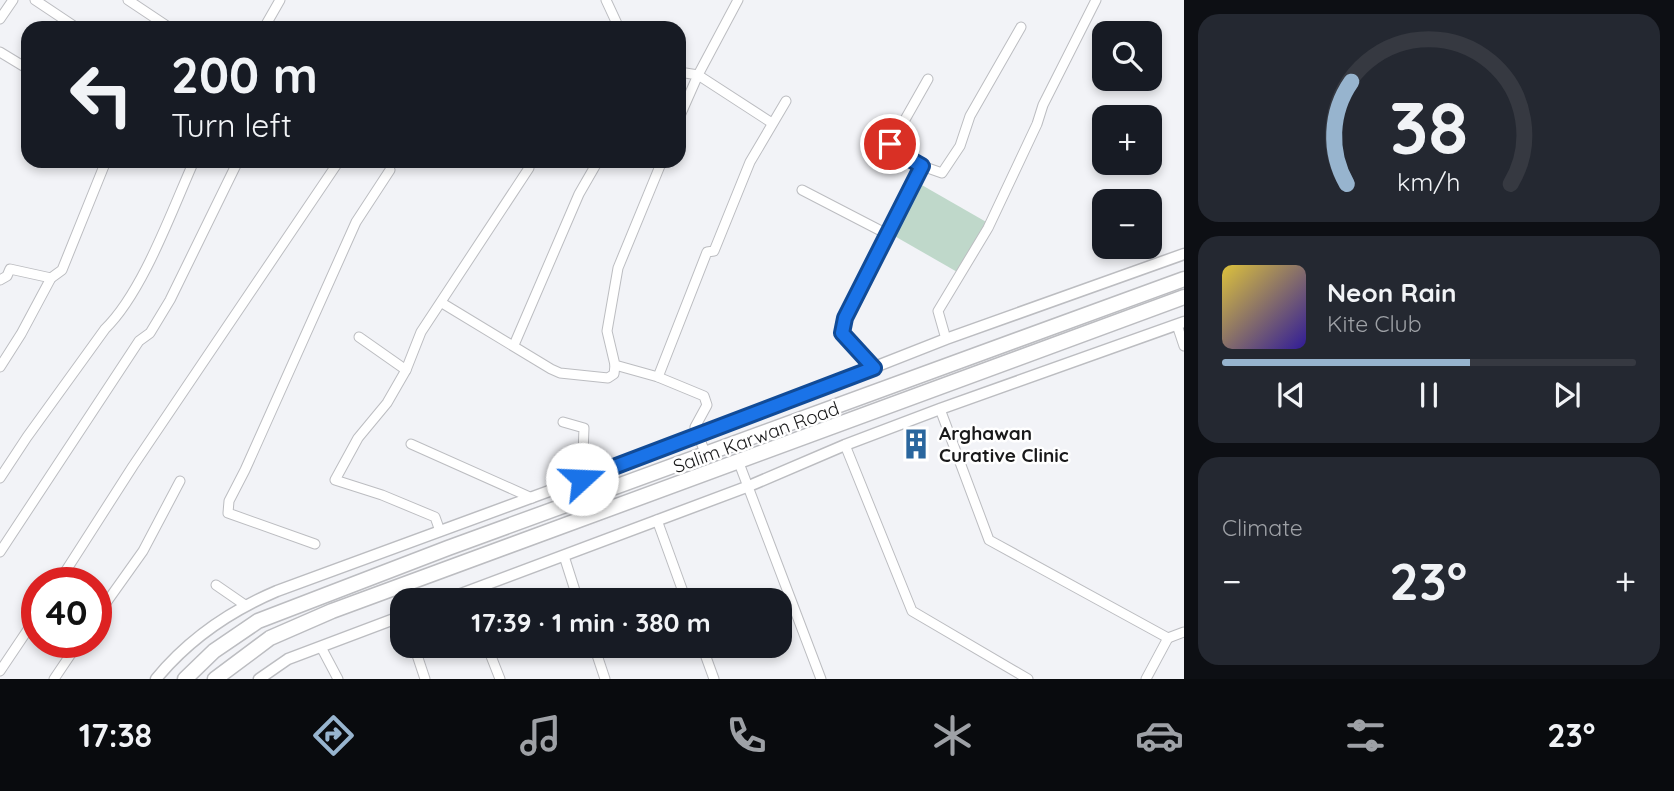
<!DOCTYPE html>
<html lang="en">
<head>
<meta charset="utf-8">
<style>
  :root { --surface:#171b24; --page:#242831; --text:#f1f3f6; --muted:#9ea1a6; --line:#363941; --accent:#97b4ce }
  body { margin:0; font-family:Quicksand,sans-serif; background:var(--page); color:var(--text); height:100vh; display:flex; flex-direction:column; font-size:26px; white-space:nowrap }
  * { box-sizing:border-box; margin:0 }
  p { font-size:23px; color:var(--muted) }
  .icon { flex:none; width:38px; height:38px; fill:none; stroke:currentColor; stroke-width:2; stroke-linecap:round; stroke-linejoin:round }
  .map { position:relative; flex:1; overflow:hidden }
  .drawer { display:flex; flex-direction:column; gap:14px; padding:14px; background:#0d0f14; width:490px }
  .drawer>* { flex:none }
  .banner { position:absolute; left:21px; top:21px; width:665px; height:147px; border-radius:21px; box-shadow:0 4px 10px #0003; background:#171b24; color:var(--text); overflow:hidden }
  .tools { position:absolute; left:1092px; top:21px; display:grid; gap:14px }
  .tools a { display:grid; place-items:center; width:70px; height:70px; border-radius:14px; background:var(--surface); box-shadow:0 4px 10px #0003; font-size:35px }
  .speed { position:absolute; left:21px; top:567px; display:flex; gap:14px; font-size:35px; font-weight:700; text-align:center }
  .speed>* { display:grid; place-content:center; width:91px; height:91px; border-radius:50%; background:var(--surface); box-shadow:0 4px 10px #0003; line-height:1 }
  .speed .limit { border:10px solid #d22; background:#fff; color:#111 }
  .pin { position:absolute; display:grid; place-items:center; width:60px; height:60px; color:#fff; margin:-30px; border:4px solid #fff; border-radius:50%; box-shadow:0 2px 7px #0007 }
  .me { position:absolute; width:77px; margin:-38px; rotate:70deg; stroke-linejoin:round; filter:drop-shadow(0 0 5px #0008) }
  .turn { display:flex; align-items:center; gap:24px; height:147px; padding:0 35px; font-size:32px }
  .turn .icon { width:91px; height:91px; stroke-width:2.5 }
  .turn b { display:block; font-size:49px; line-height:60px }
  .big { font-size:52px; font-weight:700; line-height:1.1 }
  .drawer .card { flex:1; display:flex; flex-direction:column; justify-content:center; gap:10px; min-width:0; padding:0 24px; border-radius:21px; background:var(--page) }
  .drawer .dial { align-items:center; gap:0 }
  .dial svg { height:182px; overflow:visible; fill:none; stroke:var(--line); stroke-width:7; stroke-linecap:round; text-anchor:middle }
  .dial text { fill:var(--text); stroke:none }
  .song { display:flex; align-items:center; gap:21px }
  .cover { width:84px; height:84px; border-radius:10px; background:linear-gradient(135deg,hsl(50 70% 55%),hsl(250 70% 35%)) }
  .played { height:7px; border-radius:4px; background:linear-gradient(90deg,var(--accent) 60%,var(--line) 60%) }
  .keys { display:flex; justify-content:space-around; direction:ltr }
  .heat { display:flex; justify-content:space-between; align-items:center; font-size:38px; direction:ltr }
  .trip { position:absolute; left:390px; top:588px; width:402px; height:70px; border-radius:21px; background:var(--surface); box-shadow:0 4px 10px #0003; font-weight:700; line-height:70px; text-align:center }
  .tabs { display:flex; height:112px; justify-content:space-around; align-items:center; background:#090b0e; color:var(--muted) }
  .tabs .icon { width:49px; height:49px }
  .tabs .selected { color:var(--accent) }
  .tabs b { font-size:32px; color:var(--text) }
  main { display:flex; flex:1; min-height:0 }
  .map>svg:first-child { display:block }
  .green { fill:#bfd8ca }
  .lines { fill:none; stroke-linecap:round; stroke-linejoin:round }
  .minor-casing { stroke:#bcbdc1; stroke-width:11 }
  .tertiary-casing { stroke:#bcbdc1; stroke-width:13 }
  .primary-casing { stroke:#bcbdc1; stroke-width:17 }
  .minor { stroke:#fff; stroke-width:9 }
  .tertiary { stroke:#fff; stroke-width:10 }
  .primary { stroke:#fff; stroke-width:14 }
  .route-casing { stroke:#114b97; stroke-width:18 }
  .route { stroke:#1a73e8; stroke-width:12 }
  .labels { text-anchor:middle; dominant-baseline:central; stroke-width:5; stroke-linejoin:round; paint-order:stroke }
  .poi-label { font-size:19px; font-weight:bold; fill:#19191a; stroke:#fff; text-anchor:start }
  .street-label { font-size:19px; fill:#19191a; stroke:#fff }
</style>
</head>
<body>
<main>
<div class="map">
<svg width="1184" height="679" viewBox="0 0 1184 679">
  <rect width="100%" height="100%" fill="#f2f3f7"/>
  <polygon class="green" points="920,184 988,223 959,273 891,234"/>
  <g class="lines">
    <g class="minor-casing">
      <g id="minor">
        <polyline points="35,0 77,28"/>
        <polyline points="128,0 170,28"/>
        <polyline points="606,0 619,28"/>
        <polyline points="0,19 13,0"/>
        <polyline points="264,28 280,0"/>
        <polyline points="0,52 28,69"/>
        <polyline points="679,72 698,75 772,123"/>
        <polyline points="679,118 698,75 738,0"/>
        <polyline points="662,161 618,268 607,331 615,365 658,377 704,396 707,405 695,427 706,455"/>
        <polyline points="922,166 890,146 928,79"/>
        <polyline points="802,190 887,234"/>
        <polyline points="0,280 7,276 10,269 51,278"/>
        <polyline points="442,303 551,369 560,373 608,378 614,374 615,365"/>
        <polyline points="1177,325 1184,346"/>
        <polyline points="359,337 406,370"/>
        <polyline points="946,339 938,311 988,228 1037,124 1043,105 1096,0"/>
        <polyline points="514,345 579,194 598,161"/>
        <polyline points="0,367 21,334 51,278 62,270 106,161"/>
        <polyline points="875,368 842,333 845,318 922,166 942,173 960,146 970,116 1021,27"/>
        <polyline points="658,377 707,252 714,251 750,162 786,101"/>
        <polyline points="940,409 989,540 1168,638 1184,632"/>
        <polyline points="563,422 584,428 582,479"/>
        <polyline points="411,444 532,498"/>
        <polyline points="845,445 912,611 1028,679"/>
        <polyline points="739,463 821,679"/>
        <path d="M0,478l27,-41 78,-108c38,-37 67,-119 89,-168"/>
        <polyline points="657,520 686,600"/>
        <polyline points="440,531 435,517 382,495 335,480 358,438 387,403 406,370 421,332 529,168"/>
        <polyline points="315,544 228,513 229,501 245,470 356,222 390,170"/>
        <polyline points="0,552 139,341 150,333 170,300 238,161"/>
        <polyline points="564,556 578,600"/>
        <polyline points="58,583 133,466 339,161"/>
        <polyline points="216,585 245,605"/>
        <polyline points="96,617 143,551 180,481"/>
        <polyline points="414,646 425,679"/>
        <polyline points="487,646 500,679"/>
        <polyline points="594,646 605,679"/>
        <polyline points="702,646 714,679"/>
        <polyline points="321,647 338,679"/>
        <polyline points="0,671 37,616"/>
        <polyline points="54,679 79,642"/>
        <polyline points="1146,679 1168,638"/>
      </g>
    </g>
    <g class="tertiary-casing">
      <g id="tertiary">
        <polyline points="445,600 749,486 845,445 940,409 1184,322"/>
        <path d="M156,679c32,-39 74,-68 121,-88l422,-155 247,-97 238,-85"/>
        <polyline points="259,679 288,659 402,616"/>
      </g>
    </g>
    <g class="primary-casing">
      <g id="primary">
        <polyline points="185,679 214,651 258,621 448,548 1184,279"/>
        <polyline points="215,679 270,638 332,611 1184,297"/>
      </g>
    </g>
    <use href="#minor" class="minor"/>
    <use href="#tertiary" class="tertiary"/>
    <use href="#primary" class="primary"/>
  </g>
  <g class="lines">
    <g class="route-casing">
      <polyline id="route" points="582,479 874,368 842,333 845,318 922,166 890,148 890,144"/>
    </g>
    <use href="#route" class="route"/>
  </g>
  <defs>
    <g id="building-bare" transform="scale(2.415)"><path d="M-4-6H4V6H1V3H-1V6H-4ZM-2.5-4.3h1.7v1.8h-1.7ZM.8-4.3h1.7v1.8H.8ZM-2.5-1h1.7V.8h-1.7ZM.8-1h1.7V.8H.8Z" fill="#2a669e" stroke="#fff" stroke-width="2.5" paint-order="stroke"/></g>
  </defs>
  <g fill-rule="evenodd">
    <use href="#building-bare" x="916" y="444"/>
  </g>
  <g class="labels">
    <g class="poi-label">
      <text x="939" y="433">Arghawan<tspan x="939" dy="22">Curative Clinic</tspan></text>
    </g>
    <g class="street-label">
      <text transform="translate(756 437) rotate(-20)">Salim Karwan Road</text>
    </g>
  </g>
</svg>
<div class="tools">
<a><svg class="icon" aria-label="search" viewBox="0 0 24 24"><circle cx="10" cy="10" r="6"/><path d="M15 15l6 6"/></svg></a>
<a>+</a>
<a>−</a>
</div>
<div class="speed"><div class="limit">40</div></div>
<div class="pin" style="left:890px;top:144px;background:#d93025"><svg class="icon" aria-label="arrive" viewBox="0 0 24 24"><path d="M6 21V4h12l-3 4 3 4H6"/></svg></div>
<svg class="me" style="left:582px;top:479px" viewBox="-20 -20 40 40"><circle r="19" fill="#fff"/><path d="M0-13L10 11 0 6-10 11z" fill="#1a73e8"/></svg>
<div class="trip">17:39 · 1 min · 380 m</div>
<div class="banner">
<div class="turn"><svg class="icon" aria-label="left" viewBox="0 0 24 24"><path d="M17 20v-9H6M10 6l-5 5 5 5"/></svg><div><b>200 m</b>Turn left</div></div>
</div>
</div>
<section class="drawer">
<div class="card dial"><svg viewBox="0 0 100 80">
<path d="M14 69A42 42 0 1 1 86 69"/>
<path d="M14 69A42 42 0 0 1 16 24" stroke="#97b4ce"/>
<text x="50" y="56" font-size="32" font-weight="700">38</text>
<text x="50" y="72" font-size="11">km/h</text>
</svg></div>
<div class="card">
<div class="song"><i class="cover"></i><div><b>Neon Rain</b><p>Kite Club</p></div></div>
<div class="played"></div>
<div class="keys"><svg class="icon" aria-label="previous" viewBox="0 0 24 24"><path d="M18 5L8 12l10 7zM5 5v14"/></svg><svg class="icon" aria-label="pause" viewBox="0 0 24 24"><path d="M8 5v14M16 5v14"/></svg><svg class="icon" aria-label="next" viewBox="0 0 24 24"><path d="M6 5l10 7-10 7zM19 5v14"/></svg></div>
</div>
<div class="card"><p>Climate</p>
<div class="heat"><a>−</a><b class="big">23°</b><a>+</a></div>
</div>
</section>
</main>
<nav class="tabs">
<b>17:38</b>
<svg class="icon selected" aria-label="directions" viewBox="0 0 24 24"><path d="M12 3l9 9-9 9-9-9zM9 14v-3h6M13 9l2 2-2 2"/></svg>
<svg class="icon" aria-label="music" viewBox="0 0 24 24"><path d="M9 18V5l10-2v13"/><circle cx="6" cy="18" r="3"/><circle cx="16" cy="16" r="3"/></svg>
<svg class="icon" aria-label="phone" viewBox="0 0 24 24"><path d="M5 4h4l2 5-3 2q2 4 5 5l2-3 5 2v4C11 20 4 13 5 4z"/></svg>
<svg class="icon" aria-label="climate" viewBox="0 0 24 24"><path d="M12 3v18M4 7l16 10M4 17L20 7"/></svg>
<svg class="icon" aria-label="car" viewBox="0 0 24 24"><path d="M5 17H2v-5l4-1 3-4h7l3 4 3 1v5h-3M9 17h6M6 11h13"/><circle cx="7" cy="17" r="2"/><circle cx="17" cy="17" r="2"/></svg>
<svg class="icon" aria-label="filters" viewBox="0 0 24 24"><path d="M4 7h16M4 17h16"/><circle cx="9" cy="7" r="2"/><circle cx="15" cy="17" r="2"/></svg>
<b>23°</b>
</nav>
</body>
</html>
